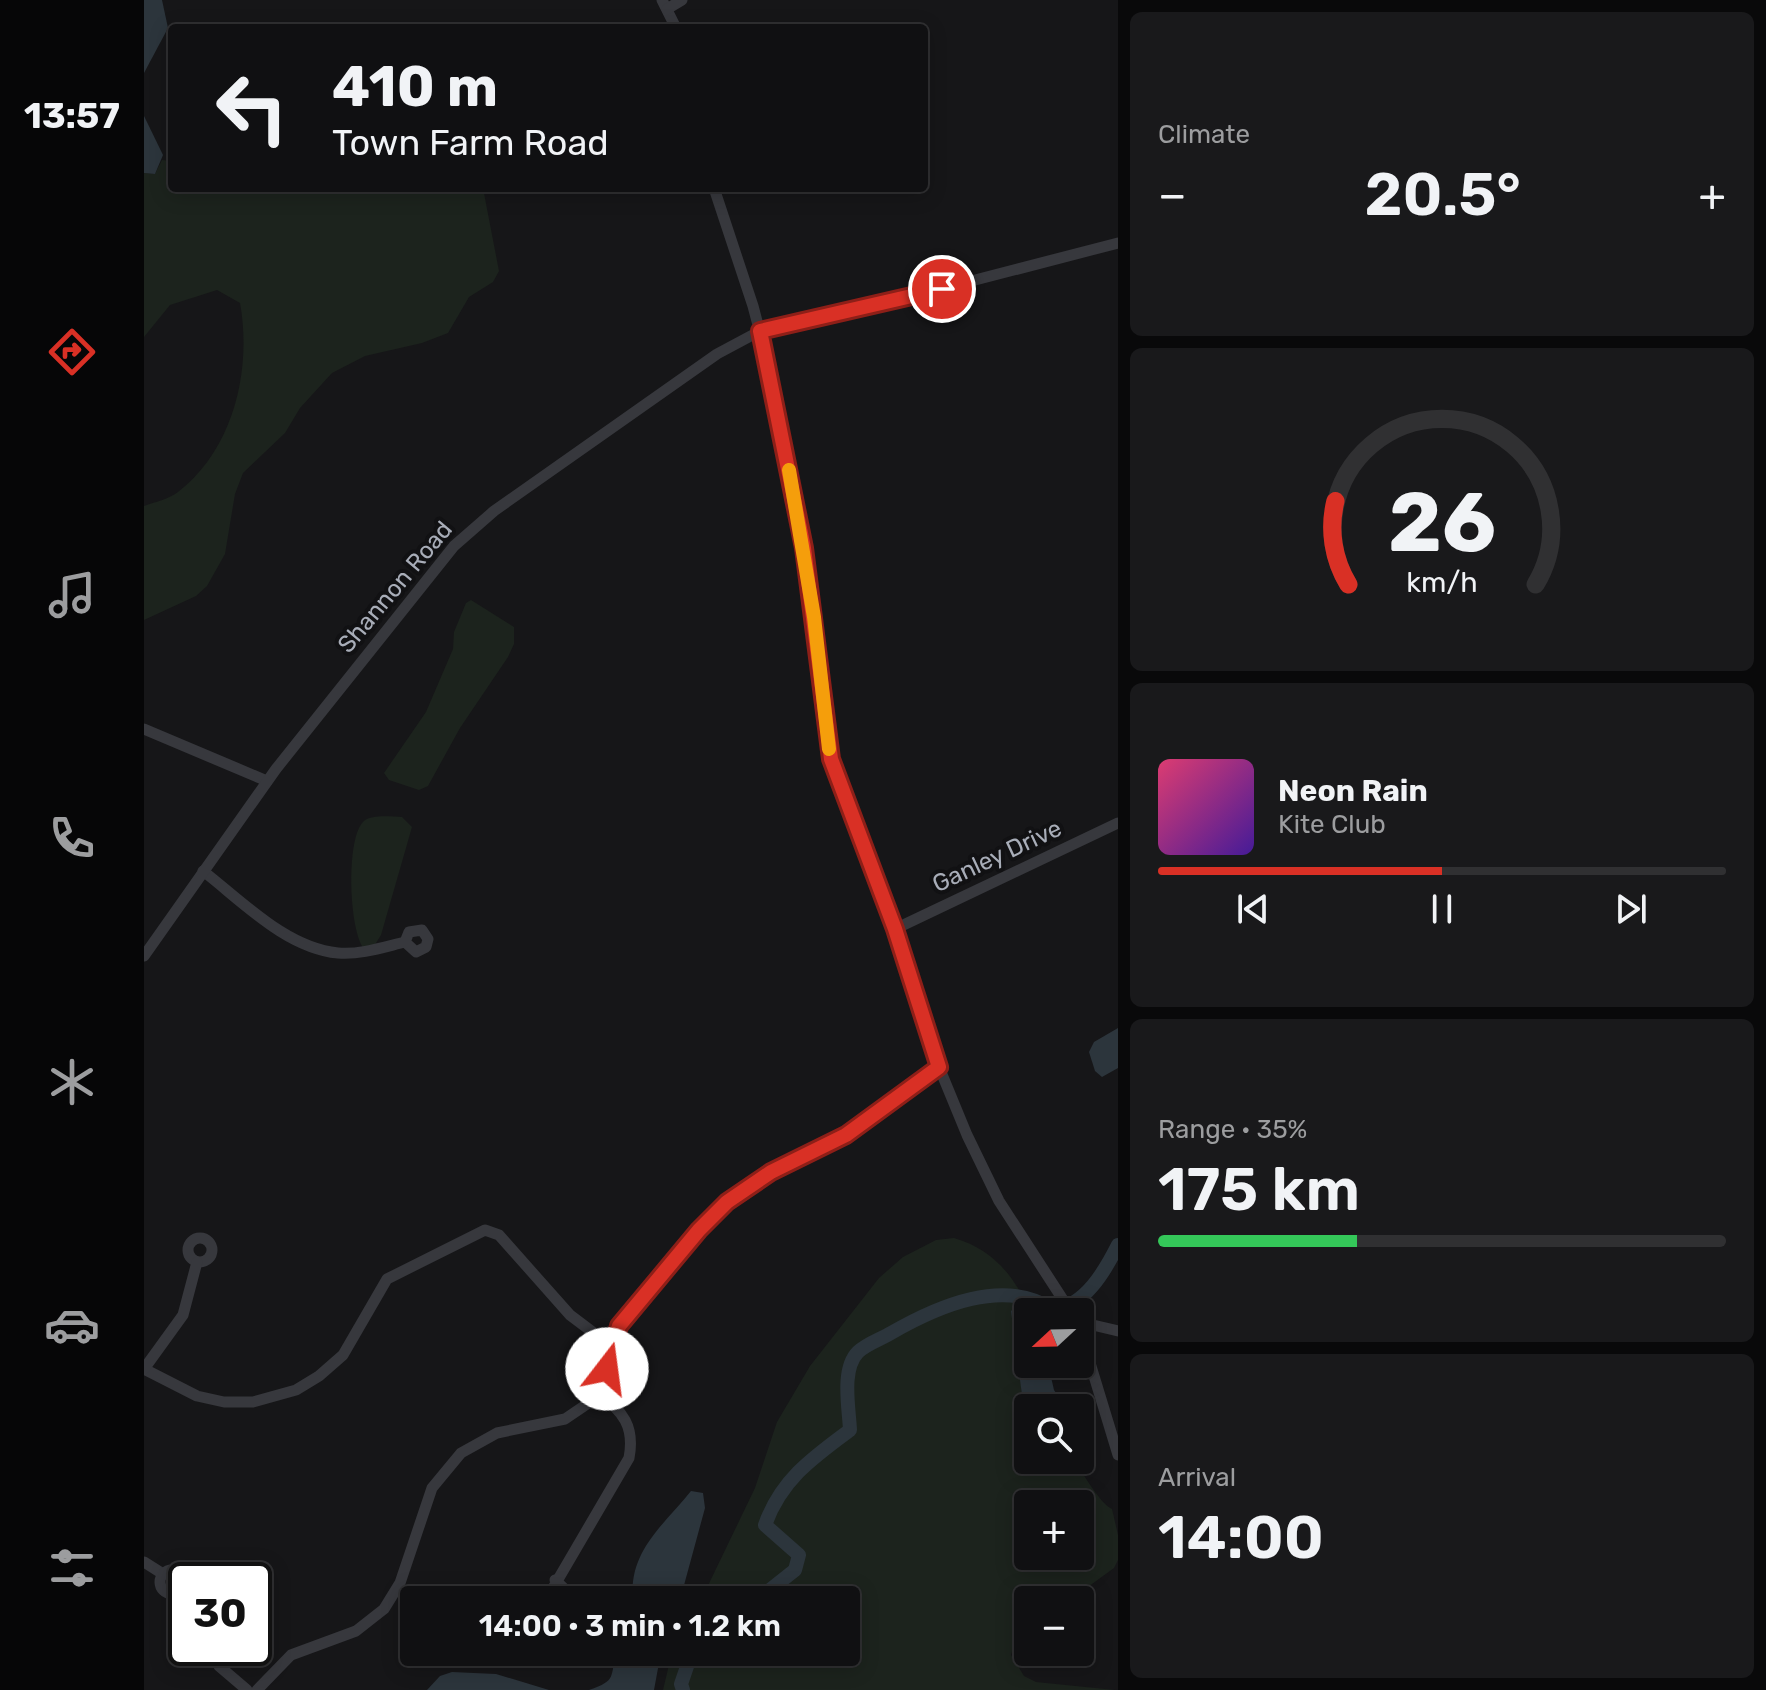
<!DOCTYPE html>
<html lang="en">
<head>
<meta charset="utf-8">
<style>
  :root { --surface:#101012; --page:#19191b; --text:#f1f3f6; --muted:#9c9d9f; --line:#303032; --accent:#d93025 }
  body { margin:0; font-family:Rubik,sans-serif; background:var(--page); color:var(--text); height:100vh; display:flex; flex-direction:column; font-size:30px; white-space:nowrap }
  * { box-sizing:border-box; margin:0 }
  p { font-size:26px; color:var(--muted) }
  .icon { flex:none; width:44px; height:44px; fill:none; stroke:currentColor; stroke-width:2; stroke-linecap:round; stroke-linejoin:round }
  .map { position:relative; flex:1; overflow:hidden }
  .sheet { display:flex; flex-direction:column; gap:12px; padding:12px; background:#09090a; width:648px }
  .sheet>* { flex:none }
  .top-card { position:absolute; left:24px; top:24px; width:760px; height:168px; border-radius:8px; box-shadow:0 4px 20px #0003,0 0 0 2px var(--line); background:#101012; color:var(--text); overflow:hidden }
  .needle { width:52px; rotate:248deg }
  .controls { position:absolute; left:870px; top:1298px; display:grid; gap:16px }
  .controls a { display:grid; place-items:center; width:80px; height:80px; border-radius:8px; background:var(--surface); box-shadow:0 4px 20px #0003,0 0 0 2px var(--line); font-size:40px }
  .speed { position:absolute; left:24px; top:1562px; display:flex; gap:16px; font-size:40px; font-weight:700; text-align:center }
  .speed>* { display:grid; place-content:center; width:104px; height:104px; border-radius:50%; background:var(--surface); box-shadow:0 4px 20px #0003,0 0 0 2px var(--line); line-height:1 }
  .speed .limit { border:4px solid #111; border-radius:12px; background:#fff; color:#111 }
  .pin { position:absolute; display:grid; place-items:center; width:68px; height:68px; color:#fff; margin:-34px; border:4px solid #fff; border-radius:50%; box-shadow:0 2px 8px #0007 }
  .me { position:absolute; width:88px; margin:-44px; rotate:15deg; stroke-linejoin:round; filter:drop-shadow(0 0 6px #0008) }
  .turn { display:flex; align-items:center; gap:28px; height:168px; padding:0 32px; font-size:36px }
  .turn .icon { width:104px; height:104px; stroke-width:2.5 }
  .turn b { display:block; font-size:56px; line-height:68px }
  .big { font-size:60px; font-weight:600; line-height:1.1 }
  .sheet .card { flex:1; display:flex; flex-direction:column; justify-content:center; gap:12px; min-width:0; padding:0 28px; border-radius:12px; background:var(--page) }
  .sheet .dial { align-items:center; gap:0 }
  .dial svg { height:208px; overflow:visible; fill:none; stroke:var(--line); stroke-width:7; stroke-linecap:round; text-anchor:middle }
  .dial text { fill:var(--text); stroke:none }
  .song { display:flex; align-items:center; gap:24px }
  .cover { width:96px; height:96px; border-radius:12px; background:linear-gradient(135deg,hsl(340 70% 55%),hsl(260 70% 35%)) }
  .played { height:8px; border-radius:4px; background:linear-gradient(90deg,var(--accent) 50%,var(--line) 50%) }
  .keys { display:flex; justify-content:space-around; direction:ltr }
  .heat { display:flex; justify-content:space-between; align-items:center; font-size:44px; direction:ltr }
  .charge { height:12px; border-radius:6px; background:linear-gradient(90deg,#34c759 35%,var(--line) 0) }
  .trip { position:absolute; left:256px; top:1586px; width:460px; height:80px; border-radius:8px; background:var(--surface); box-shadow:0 4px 20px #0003,0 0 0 2px var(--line); font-weight:600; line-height:80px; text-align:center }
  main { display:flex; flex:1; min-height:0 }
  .dock { display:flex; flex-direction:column; width:144px; justify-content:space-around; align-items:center; background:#060607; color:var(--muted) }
  .dock .icon { width:56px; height:56px }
  .dock .selected { color:var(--accent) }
  .dock b { font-size:36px; color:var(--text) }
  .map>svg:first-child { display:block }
  .green { fill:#1c231d; fill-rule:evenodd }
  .water { fill:#2c353c }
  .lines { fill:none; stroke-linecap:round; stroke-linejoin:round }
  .river { stroke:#2c353c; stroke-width:14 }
  .minor { stroke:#37383d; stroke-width:11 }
  .route-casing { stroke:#8d1f18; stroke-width:20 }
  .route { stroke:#d93025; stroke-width:14 }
  .slow { stroke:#f59e0b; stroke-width:14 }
  .labels { text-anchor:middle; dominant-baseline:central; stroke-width:8; stroke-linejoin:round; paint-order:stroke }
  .street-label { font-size:24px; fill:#a8adb8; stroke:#111113 }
</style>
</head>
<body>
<main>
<nav class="dock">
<b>13:57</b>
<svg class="icon selected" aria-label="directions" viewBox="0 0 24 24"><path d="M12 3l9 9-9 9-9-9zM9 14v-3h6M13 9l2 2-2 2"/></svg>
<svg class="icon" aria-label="music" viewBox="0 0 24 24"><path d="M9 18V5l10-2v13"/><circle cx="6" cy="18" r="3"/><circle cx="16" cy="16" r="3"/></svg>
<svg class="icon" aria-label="phone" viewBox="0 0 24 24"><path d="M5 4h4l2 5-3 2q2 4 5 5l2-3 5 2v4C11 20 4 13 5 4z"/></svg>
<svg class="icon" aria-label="climate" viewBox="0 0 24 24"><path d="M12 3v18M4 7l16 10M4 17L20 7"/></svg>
<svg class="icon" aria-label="car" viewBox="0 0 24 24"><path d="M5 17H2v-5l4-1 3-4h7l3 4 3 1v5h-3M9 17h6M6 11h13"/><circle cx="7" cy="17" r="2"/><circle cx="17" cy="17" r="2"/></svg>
<svg class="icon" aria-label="filters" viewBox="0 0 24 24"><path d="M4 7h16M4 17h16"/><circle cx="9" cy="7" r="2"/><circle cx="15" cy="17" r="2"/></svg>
</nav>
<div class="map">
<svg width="974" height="1690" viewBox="0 0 974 1690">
  <rect width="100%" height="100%" fill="#161618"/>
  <g class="green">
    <path d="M18,160l10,1v27h311l16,83 -6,11 -24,15 -21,36 -26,10 -57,13 -33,17 -32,35 -15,25 -42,40 -8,21 -10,60 -18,32 -11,10 -52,24v-114c11,-4 25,-7 34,-14 56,-43 74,-123 62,-189l-23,-13 -47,15 -26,32v-164l11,1z"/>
    <polygon points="327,600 370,627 370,644 364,657 316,728 284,786 275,790 245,780 240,773 282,712 309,649 310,632 322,603"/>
    <path d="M258,817l10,10 -31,108 -7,11 -9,4c-16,-16 -20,-113 -1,-129 9,-7 28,-4 38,-4z"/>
    <path d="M810,1238c38,11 60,37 75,72l-12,-4 5,89 6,13v52h45c11,13 26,43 39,49l6,26v25l-4,8 -44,32h-42v24l-11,10 -6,21 13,21 12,6 79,8h-452l9,-38h174v-52h-145l54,-112 22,-66 33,-56 69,-88 24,-21 33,-17zM884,1504h52v52h-52z"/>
  </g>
  <g class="water">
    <polygon points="0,0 18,0 24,28 0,73"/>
    <polygon points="0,116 19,155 11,174 0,173"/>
    <polygon points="974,1028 974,1068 958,1077 951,1071 945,1052 950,1042"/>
    <polygon points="873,1306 890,1312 884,1312 884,1364 904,1364 910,1390 922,1408 884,1408 878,1395 867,1311"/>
    <path d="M547,1491l12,2 2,15 -25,92h-47c-5,-49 31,-75 58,-109z"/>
    <path d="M473,1652h44l-7,38h-65c29,-10 20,-13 28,-38z"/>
    <polygon points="308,1672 352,1674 405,1690 283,1690 296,1676"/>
  </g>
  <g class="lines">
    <g class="river">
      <polyline points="566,1600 569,1592 585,1600"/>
      <path d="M613,1600l38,-30 4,-15 -34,-30c16,-45 47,-67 85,-95 -1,-22 -9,-61 8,-78 8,-8 23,-13 33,-19 47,-27 113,-56 162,-23 32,-4 52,-39 65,-65"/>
      <polyline points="539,1690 537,1684 548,1652"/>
    </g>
    <g class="minor">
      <polyline points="518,0 532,28"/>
      <polyline points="523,9 538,0"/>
      <polyline points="570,188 609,306 628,378 660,548 687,759 751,929 795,1067 823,1135 855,1201 927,1312"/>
      <polyline points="0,729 123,781"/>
      <path d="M59,871c39,30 83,77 135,82 22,2 46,-6 67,-11l11,10 10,-5 2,-8 -6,-9 -13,2 -4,10"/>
      <polyline points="751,929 974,823"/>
      <polyline points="0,956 132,769 310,546 350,511 573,354 616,331 731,306 974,243"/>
      <circle cx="56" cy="1250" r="12"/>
      <polyline points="936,1322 974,1331"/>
      <polyline points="936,1330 974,1455"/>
      <polyline points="0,1369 53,1396 80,1402 109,1402 152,1390 175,1376 199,1355 243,1279 341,1230 355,1235 426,1315 467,1346"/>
      <polyline points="0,1369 39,1315 53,1262"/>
      <polyline points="0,1562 19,1574"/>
      <circle cx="28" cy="1582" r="12"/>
      <polyline points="411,1580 425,1593 427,1600"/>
      <path d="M402,1600l83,-142c6,-31 -6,-48 -31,-64"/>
      <polyline points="66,1648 75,1666 103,1690"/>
      <polyline points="113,1690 147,1655 212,1631 240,1609 256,1583 288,1488 317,1453 353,1433 421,1419 449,1400 459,1382 475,1326 583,1202 627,1172 702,1135 795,1067"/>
    </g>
  </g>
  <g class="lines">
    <g class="route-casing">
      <polyline id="route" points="463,1369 475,1326 555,1230 583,1202 627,1172 702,1135 795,1067 751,929 687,759 660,548 616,331 798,289"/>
    </g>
    <use href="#route" class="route"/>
    <polyline class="slow" points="645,470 670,617 685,749"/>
  </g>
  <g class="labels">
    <g class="street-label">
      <text transform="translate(251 587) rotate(-50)">Shannon Road</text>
      <text transform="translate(853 856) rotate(-25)">Ganley Drive</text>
    </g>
  </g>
</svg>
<div class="controls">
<a><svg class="needle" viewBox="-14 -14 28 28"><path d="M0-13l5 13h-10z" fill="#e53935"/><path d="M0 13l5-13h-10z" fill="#9c9d9f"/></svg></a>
<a><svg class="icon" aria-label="search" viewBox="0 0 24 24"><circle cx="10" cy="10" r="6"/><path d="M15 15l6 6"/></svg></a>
<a>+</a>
<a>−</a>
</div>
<div class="speed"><div class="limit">30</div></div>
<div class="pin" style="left:798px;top:289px;background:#d93025"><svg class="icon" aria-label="arrive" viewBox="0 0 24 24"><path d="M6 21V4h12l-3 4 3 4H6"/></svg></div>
<svg class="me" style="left:463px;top:1369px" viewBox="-20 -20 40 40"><circle r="19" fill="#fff"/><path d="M0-13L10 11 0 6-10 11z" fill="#d93025"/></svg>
<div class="trip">14:00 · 3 min · 1.2 km</div>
<div class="top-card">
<div class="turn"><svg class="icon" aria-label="left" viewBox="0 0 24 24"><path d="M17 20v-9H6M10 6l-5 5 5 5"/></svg><div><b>410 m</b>Town Farm Road</div></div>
</div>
</div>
<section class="sheet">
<div class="card"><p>Climate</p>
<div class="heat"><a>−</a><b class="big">20.5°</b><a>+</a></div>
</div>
<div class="card dial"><svg viewBox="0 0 100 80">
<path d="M14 69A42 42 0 1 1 86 69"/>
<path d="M14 69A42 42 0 0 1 9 37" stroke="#d93025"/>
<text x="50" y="56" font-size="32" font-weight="700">26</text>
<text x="50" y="72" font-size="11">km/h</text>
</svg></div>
<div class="card">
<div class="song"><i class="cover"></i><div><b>Neon Rain</b><p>Kite Club</p></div></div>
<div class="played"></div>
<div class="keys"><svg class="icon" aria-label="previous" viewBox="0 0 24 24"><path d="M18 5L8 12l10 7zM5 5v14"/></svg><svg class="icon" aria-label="pause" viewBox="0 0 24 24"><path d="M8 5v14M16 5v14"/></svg><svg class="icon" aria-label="next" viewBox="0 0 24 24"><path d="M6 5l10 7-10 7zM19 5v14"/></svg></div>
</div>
<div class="card"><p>Range · 35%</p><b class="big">175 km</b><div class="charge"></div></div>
<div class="card"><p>Arrival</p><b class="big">14:00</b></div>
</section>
</main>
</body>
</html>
